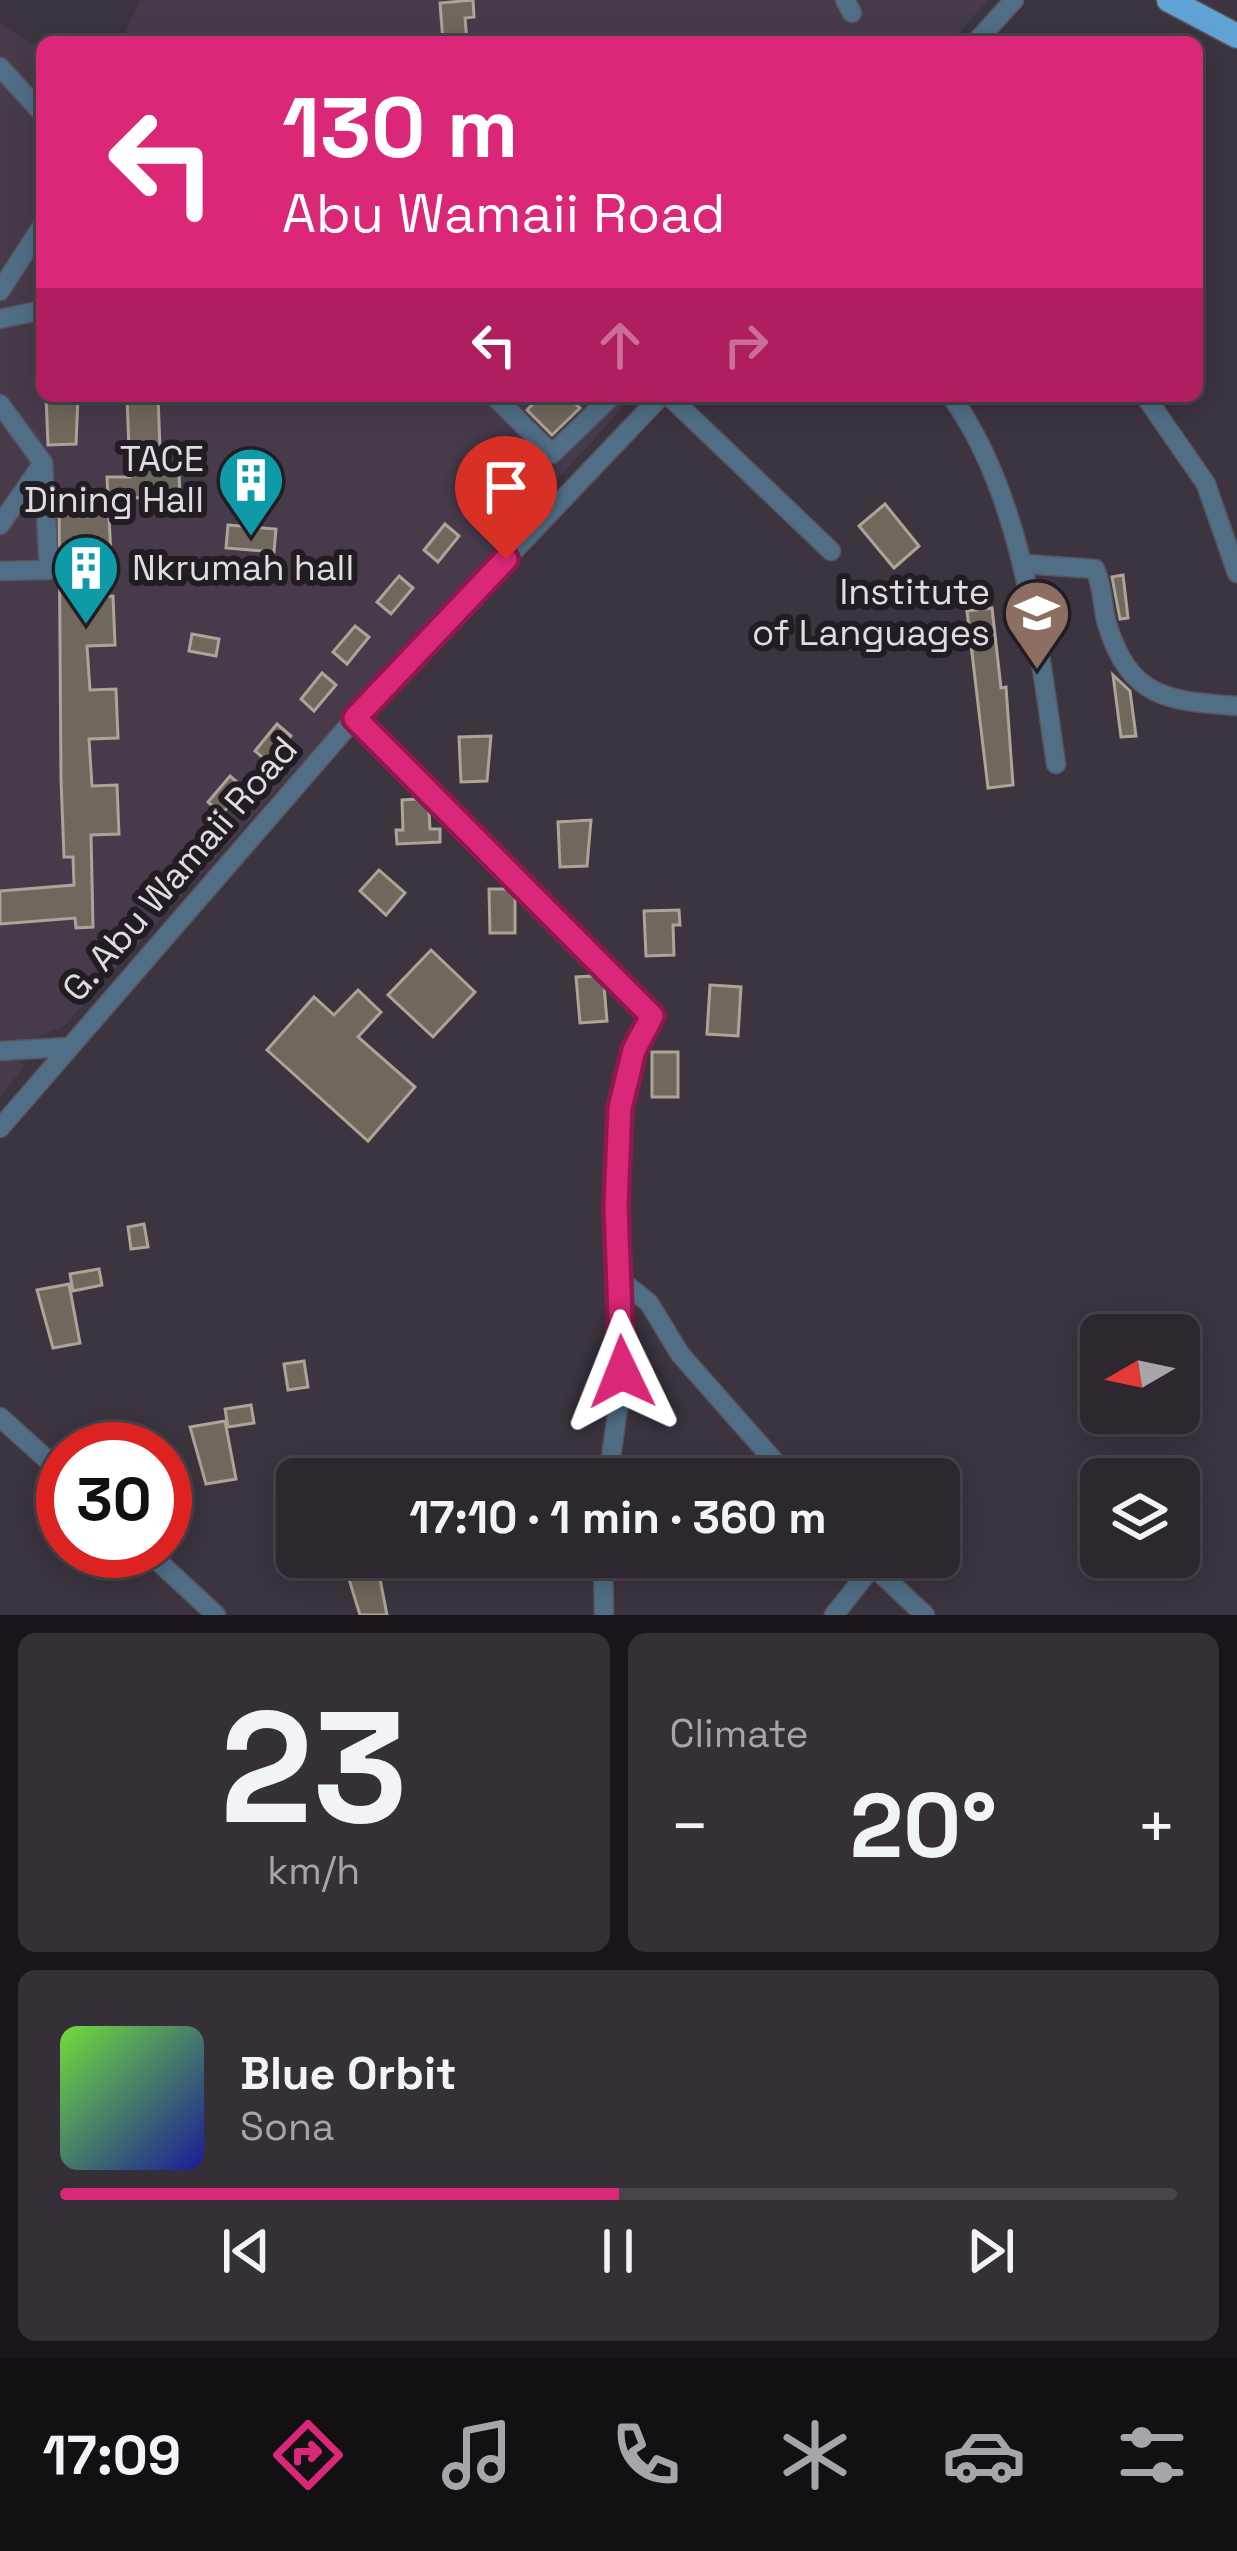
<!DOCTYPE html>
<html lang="en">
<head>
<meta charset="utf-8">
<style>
  :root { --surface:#2d272f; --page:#352f37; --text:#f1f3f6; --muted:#a7a5aa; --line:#48444b; --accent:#db2777 }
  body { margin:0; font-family:"Space Grotesk",sans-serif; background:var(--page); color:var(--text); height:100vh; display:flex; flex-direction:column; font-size:45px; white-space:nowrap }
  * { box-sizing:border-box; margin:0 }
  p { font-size:39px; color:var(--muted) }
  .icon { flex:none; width:66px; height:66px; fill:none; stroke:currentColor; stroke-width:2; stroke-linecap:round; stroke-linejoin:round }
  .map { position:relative; height:1615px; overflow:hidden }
  .drawer { display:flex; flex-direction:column; gap:18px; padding:18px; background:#19151a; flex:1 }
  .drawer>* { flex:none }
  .banner { position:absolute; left:36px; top:36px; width:1167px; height:366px; border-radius:18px; box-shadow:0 6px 30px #0003,0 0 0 3px var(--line); background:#db2777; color:#fff; overflow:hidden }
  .needle { width:78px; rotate:261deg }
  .tools { position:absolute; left:1080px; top:1314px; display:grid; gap:24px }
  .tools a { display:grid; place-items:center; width:120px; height:120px; border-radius:18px; background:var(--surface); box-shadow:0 6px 30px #0003,0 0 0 3px var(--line); font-size:60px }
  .speed { position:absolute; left:36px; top:1422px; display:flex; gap:24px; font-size:60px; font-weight:700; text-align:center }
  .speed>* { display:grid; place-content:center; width:156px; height:156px; border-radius:50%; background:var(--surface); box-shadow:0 6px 30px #0003,0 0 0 3px var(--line); line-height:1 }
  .speed .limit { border:18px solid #d22; background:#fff; color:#111 }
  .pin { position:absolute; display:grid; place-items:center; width:102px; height:102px; color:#fff; margin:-123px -51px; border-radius:50% 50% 50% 0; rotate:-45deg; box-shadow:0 0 12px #0007 }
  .pin .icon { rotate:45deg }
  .me { position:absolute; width:132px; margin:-66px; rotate:358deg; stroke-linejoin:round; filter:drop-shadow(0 0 9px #0008) }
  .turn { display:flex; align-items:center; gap:42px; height:252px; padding:0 48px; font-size:54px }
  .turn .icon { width:156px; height:156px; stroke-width:2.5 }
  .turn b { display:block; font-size:84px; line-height:102px }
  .lanes { display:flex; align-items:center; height:114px; padding:0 48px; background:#0003; justify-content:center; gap:60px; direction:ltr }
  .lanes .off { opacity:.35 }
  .big { font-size:90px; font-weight:600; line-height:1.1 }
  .drawer .card { flex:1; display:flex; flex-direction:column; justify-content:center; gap:18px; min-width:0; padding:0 42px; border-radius:18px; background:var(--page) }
  .drawer .dial { align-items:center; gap:0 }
  .dial b { font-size:156px; line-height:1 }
  .song { display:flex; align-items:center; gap:36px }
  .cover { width:144px; height:144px; border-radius:18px; background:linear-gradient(135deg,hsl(100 70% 55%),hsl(240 70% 35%)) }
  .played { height:12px; border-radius:6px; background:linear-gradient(90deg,var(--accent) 50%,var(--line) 50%) }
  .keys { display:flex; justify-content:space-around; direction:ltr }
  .heat { display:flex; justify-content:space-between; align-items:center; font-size:66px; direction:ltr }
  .drawer .tiles { flex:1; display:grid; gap:18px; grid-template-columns:1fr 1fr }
  .card:last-child { grid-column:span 2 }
  .trip { position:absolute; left:276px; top:1458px; width:684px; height:120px; border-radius:18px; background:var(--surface); box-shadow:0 6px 30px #0003,0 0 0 3px var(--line); font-weight:600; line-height:120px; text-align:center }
  .tabs { display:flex; height:192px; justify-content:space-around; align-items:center; background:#121013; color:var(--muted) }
  .tabs .icon { width:84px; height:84px }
  .tabs .current { color:var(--accent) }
  .tabs b { font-size:54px; color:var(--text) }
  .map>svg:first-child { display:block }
  .built { fill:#473b4b }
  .building { fill:#70685c; stroke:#aca497; stroke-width:3 }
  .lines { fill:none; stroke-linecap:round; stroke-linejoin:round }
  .minor-casing { stroke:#5a525d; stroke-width:21 }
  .major-casing { stroke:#5a525d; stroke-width:27 }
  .minor { stroke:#506f87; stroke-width:18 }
  .major { stroke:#62a3d5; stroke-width:24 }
  .route-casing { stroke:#8e194d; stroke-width:30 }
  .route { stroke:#db2777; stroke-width:21 }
  .labels { text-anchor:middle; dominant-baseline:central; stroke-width:12; stroke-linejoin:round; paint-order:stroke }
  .poi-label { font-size:36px; fill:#e1dce3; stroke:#211d22; text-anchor:end }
  .street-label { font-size:36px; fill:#e1dce3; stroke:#211d22 }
</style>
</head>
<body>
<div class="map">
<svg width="1237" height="1615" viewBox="0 0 1237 1615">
  <rect width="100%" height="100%" fill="#3c343f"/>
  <g class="built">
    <polygon points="141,0 988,0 951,42 120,42"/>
    <polygon points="0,24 42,50 42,396 633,396 65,1025 7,1052 25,1065 0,1097"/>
  </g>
  <g class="building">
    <polygon points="473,0 474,17 465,18 467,42 443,42 440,3"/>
    <polygon points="46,396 78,396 76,444 48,445"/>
    <polygon points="127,396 158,396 161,475 179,474 180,496 108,499 111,554 83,555 87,597 113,596 115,645 87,646 90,690 116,689 118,738 89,739 92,786 117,785 119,834 91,835 93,927 76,928 75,918 0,924 0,891 74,885 73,857 64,857 61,779 59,499 108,497 107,477 130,477"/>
    <polygon points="541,396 567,396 580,408 552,435 527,410"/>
    <polygon points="498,438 513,452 522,443 541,463 499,507 469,469"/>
    <polygon points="885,504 919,546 894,568 859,526"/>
    <polygon points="445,524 459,536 438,562 424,550"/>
    <polygon points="228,525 276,529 274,552 226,548"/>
    <polygon points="1123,575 1128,618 1120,619 1112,577"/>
    <polygon points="399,576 413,588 391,614 377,602"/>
    <polygon points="992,608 1001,688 1006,687 1013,785 988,788 967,611"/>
    <polygon points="355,626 369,637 347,664 333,652"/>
    <polygon points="192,634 219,639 216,656 189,651"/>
    <polygon points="322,673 336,685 314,711 301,699"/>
    <polygon points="1113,675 1130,691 1136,736 1121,737"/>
    <polygon points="277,724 291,736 269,763 255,751"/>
    <polygon points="491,736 487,781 461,782 459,737"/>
    <polygon points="230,776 244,788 222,814 208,802"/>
    <polygon points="417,799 429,811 430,829 440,829 440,842 397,844 396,830 403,830 402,800"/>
    <polygon points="591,820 587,866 560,867 558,822"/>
    <polygon points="379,870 405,893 386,915 360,891"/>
    <polygon points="489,889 507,889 515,897 515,933 490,933"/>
    <polygon points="679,910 680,925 673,925 674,955 646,956 644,911"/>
    <polygon points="431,950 475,992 433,1037 388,995"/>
    <polygon points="593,976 604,986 607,1021 580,1023 576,977"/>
    <polygon points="710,985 741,987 738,1036 707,1034"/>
    <polygon points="358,990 381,1012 358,1037 415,1087 368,1141 267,1050 314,997 334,1015"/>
    <rect x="652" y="1052" width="26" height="45"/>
    <polygon points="144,1224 148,1247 131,1249 128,1227"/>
    <polygon points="99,1269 102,1285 73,1291 70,1274"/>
    <polygon points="69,1284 80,1343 53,1348 37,1290"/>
    <polygon points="304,1361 308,1387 288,1390 284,1364"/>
    <polygon points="251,1405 254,1423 228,1427 225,1409"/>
    <polygon points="225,1421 236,1479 206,1484 190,1427"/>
    <polygon points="376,1558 387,1615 360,1615 344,1563"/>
  </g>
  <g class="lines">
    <g class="minor-casing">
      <g id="minor">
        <polyline points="845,0 852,13"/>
        <polyline points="976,42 1014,0"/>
        <polyline points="0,67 42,113"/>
        <polyline points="0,291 42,226"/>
        <polyline points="0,319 42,310"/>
        <polyline points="494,396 552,454 612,396"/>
        <polyline points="669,396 831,551"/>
        <path d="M951,396c73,102 87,248 105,368"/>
        <polyline points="1145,396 1206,484 1237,573"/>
        <polyline points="0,404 43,463 49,570 0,571"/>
        <polyline points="0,525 43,463"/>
        <path d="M1024,564l71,5c8,17 7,37 12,55 23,75 62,77 130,82"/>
        <polyline points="355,718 652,1015 635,1050 620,1108 616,1206 623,1372 608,1479"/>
        <polyline points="0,1051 69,1047"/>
        <polyline points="0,1128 355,718 661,396"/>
        <polyline points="619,1279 649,1303 680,1354 790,1479"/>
        <polyline points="0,1417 63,1474"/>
        <polyline points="147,1551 216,1615"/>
        <polyline points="603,1557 604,1615"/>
        <polyline points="863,1557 925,1615"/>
        <polyline points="834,1615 872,1567"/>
      </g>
    </g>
    <g class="major-casing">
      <polyline id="major" points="1169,0 1237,36"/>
    </g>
    <use href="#minor" class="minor"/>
    <use href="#major" class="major"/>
  </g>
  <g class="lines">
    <g class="route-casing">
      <polyline id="route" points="506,559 355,718 652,1016 634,1050 620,1108 616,1206 622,1372"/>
    </g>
    <use href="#route" class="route"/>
  </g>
  <defs>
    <g id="building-pin" transform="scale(3.45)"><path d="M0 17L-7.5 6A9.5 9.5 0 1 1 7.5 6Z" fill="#0f9aa8" stroke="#211d22"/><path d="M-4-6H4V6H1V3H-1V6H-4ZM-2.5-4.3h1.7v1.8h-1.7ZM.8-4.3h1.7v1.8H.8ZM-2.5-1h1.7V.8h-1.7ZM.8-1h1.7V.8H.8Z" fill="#fff"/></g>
    <g id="school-pin" transform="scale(3.45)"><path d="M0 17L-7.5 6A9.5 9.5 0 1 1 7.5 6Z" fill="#8d6e63" stroke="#211d22"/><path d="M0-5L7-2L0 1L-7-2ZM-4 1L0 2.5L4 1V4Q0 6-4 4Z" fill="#fff"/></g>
  </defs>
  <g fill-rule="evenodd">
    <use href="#building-pin" x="251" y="480"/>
    <use href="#building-pin" x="86" y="568"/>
    <use href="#school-pin" x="1037" y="613"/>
  </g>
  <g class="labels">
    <g class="poi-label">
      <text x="204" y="459">TACE<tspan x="204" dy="41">Dining Hall</tspan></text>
      <text x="132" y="568" text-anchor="start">Nkrumah hall</text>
      <text x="990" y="592">Institute<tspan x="990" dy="41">of Languages</tspan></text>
    </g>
    <g class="street-label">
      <text transform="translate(180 869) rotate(-49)">G. Abu Wamaii Road</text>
    </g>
  </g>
</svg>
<div class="tools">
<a><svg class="needle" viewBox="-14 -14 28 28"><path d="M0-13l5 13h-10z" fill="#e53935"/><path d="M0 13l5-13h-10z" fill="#a7a5aa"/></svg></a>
<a><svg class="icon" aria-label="layers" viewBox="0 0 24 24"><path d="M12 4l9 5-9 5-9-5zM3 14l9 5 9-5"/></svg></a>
</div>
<div class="speed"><div class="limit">30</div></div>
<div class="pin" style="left:506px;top:559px;background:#d93025"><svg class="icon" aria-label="arrive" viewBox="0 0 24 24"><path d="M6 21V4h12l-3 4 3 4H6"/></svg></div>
<svg class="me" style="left:622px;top:1372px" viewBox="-20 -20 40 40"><path d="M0-17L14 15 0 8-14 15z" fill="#db2777" stroke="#fff" stroke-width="4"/></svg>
<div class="trip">17:10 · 1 min · 360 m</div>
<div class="banner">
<div class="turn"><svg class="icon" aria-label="left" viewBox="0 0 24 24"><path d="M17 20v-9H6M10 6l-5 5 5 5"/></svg><div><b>130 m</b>Abu Wamaii Road</div></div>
<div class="lanes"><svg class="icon" aria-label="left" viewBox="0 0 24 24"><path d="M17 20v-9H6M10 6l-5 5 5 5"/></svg><svg class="icon off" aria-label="ahead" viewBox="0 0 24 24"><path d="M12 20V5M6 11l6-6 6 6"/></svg><svg class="icon off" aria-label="right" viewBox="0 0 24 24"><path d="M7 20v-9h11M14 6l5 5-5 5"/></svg></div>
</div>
</div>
<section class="drawer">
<div class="tiles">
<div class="card dial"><b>23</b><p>km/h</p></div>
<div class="card"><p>Climate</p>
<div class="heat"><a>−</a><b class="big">20°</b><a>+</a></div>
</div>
<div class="card">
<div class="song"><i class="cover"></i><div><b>Blue Orbit</b><p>Sona</p></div></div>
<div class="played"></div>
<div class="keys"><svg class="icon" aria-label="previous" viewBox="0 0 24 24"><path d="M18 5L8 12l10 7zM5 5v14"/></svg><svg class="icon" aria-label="pause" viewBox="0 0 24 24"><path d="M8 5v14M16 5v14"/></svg><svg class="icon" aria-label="next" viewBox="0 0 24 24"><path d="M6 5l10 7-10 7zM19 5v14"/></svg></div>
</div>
</div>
</section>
<nav class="tabs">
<b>17:09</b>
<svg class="icon current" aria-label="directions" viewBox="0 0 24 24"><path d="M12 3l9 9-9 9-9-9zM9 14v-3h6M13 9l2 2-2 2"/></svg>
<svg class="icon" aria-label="music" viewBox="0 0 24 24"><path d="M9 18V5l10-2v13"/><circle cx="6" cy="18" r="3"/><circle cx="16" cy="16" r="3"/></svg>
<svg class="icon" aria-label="phone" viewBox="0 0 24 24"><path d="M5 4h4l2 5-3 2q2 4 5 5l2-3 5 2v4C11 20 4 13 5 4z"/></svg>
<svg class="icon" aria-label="climate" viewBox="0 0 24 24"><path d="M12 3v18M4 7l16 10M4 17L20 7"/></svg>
<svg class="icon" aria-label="car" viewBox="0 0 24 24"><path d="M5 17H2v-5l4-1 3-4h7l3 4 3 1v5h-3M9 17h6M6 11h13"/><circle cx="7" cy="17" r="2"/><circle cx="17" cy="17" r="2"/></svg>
<svg class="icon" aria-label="filters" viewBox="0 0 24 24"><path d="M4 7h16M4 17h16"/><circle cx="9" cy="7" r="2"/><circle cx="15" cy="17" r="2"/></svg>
</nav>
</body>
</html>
